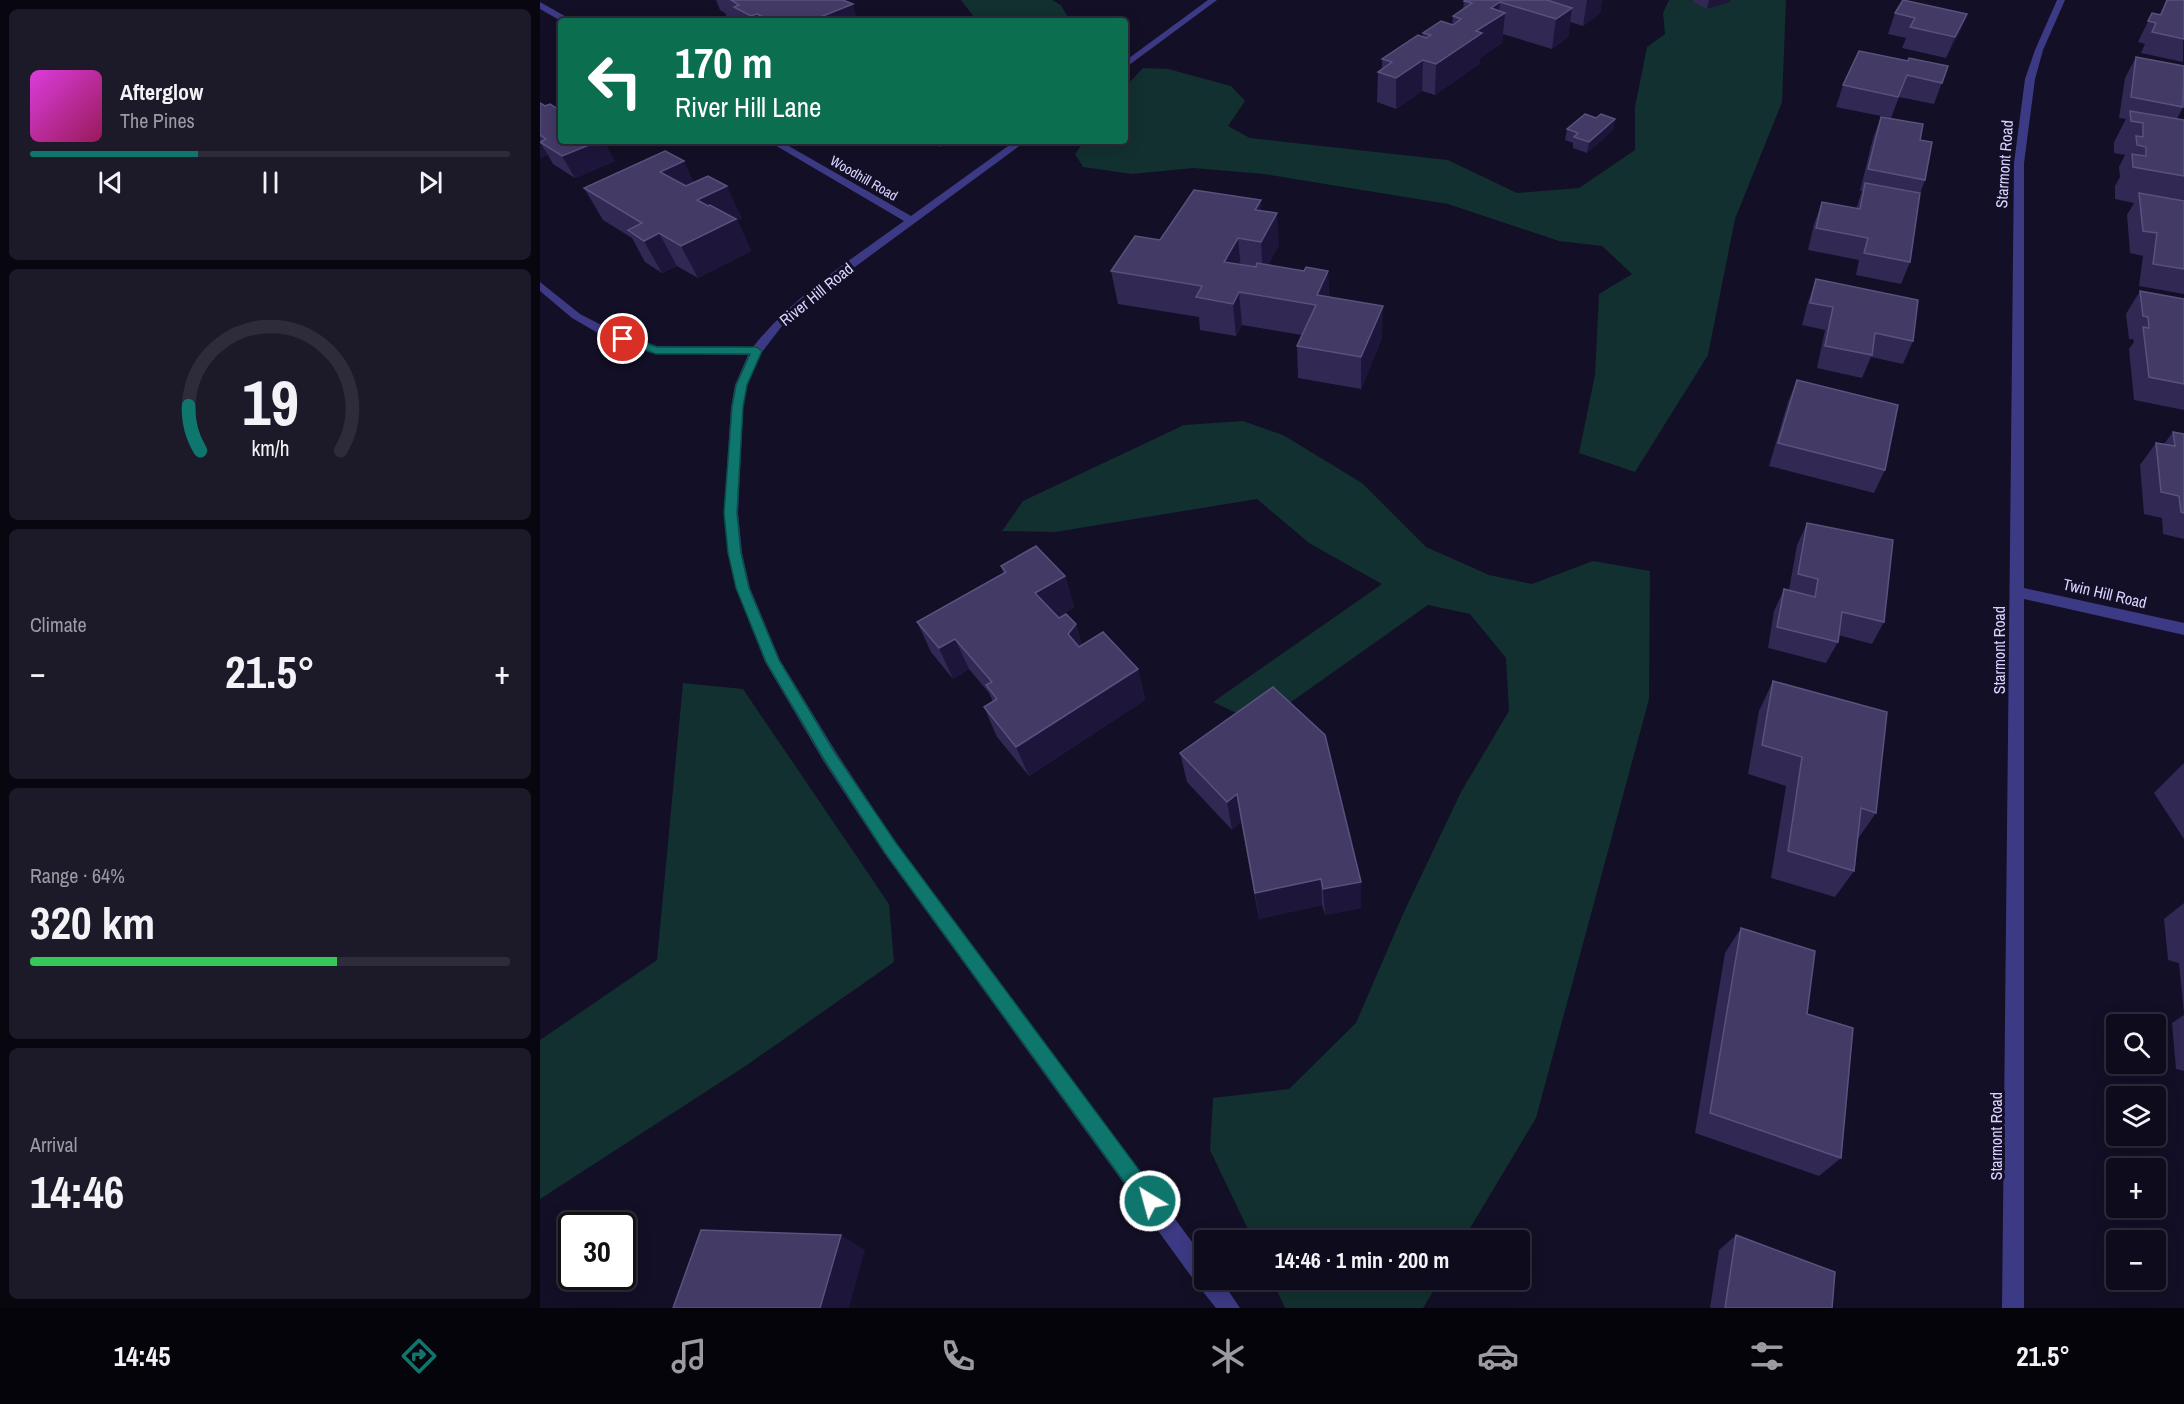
<!DOCTYPE html>
<html lang="en">
<head>
<meta charset="utf-8">
<style>
  :root { --surface:#0e0b1c; --page:#1c1929; --text:#f1f3f6; --muted:#9b9ba3; --line:#2e2b3b; --accent:#0f766e }
  body { margin:0; font-family:"Archivo Narrow",sans-serif; background:var(--page); color:var(--text); height:100vh; display:flex; flex-direction:column; font-size:22px; white-space:nowrap }
  * { box-sizing:border-box; margin:0 }
  p { font-size:20px; color:var(--muted) }
  .icon { flex:none; width:33px; height:33px; fill:none; stroke:currentColor; stroke-width:2; stroke-linecap:round; stroke-linejoin:round }
  .map { position:relative; flex:1; overflow:hidden }
  .details { display:flex; flex-direction:column; gap:9px; padding:9px; background:#08060f; width:540px }
  .details>* { flex:none }
  .top-card { position:absolute; left:18px; top:18px; width:570px; height:126px; border-radius:6px; box-shadow:0 3px 15px #0003,0 0 0 2px var(--line); background:#0b6e4f; color:#fff; overflow:hidden }
  .buttons { position:absolute; left:1566px; top:1014px; display:grid; gap:12px }
  .buttons a { display:grid; place-items:center; width:60px; height:60px; border-radius:6px; background:var(--surface); box-shadow:0 3px 15px #0003,0 0 0 2px var(--line); font-size:30px }
  .speed { position:absolute; left:18px; top:1212px; display:flex; gap:12px; font-size:30px; font-weight:700; text-align:center }
  .speed>* { display:grid; place-content:center; width:78px; height:78px; border-radius:50%; background:var(--surface); box-shadow:0 3px 15px #0003,0 0 0 2px var(--line); line-height:1 }
  .speed .limit { border:3px solid #111; border-radius:9px; background:#fff; color:#111 }
  .pin { position:absolute; display:grid; place-items:center; width:51px; height:51px; color:#fff; margin:-26px; border:3px solid #fff; border-radius:50%; box-shadow:0 2px 6px #0007 }
  .me { position:absolute; width:66px; margin:-33px; rotate:323deg; stroke-linejoin:round; filter:drop-shadow(0 0 4px #0008) }
  .turn { display:flex; align-items:center; gap:21px; height:126px; padding:0 18px; font-size:27px }
  .turn .icon { width:78px; height:78px; stroke-width:2.5 }
  .turn b { display:block; font-size:42px; line-height:51px }
  .big { font-size:45px; font-weight:700; line-height:1.1 }
  .details .tile { flex:1; display:flex; flex-direction:column; justify-content:center; gap:9px; min-width:0; padding:0 21px; border-radius:9px; background:var(--page) }
  .details .dial { align-items:center; gap:0 }
  .dial svg { height:156px; overflow:visible; fill:none; stroke:var(--line); stroke-width:7; stroke-linecap:round; text-anchor:middle }
  .dial text { fill:var(--text); stroke:none }
  .song { display:flex; align-items:center; gap:18px }
  .cover { width:72px; height:72px; border-radius:9px; background:linear-gradient(135deg,hsl(300 70% 55%),hsl(330 70% 35%)) }
  .played { height:6px; border-radius:3px; background:linear-gradient(90deg,var(--accent) 35%,var(--line) 35%) }
  .keys { display:flex; justify-content:space-around; direction:ltr }
  .heat { display:flex; justify-content:space-between; align-items:center; font-size:33px; direction:ltr }
  .charge { height:9px; border-radius:4px; background:linear-gradient(90deg,#34c759 64%,var(--line) 0) }
  .trip { position:absolute; left:654px; top:1230px; width:336px; height:60px; border-radius:6px; background:var(--surface); box-shadow:0 3px 15px #0003,0 0 0 2px var(--line); font-weight:700; line-height:60px; text-align:center }
  .dock { display:flex; height:96px; justify-content:space-around; align-items:center; background:#06040b; color:var(--muted) }
  .dock .icon { width:42px; height:42px }
  .dock .selected { color:var(--accent) }
  .dock b { font-size:27px; color:var(--text) }
  main { display:flex; flex:1; min-height:0 }
  .map>svg:first-child { display:block }
  .green { fill:#12302f }
  .lines { fill:none; stroke-linecap:round; stroke-linejoin:round }
  .minor { fill:#3d3a85; fill-rule:evenodd }
  .wall { fill:#312854 }
  .shaded-wall { fill:#1d163a }
  .building { fill:#433a66; stroke:#5a527e; stroke-width:1.5 }
  .route { fill:#0f766e; stroke:#0a4d48; stroke-width:1.5 }
  .labels { text-anchor:middle; dominant-baseline:central; stroke-width:6; stroke-linejoin:round; paint-order:stroke }
  .far-street-label { font-size:14px; fill:#d9d4ff; stroke:#130f26 }
  .street-label { font-size:16px; fill:#d9d4ff; stroke:#130f26 }
</style>
</head>
<body>
<main>
<section class="details">
<div class="tile">
<div class="song"><i class="cover"></i><div><b>Afterglow</b><p>The Pines</p></div></div>
<div class="played"></div>
<div class="keys"><svg class="icon" aria-label="previous" viewBox="0 0 24 24"><path d="M18 5L8 12l10 7zM5 5v14"/></svg><svg class="icon" aria-label="pause" viewBox="0 0 24 24"><path d="M8 5v14M16 5v14"/></svg><svg class="icon" aria-label="next" viewBox="0 0 24 24"><path d="M6 5l10 7-10 7zM19 5v14"/></svg></div>
</div>
<div class="tile dial"><svg viewBox="0 0 100 80">
<path d="M14 69A42 42 0 1 1 86 69"/>
<path d="M14 69A42 42 0 0 1 8 46" stroke="#0f766e"/>
<text x="50" y="56" font-size="32" font-weight="700">19</text>
<text x="50" y="72" font-size="11">km/h</text>
</svg></div>
<div class="tile"><p>Climate</p>
<div class="heat"><a>−</a><b class="big">21.5°</b><a>+</a></div>
</div>
<div class="tile"><p>Range · 64%</p><b class="big">320 km</b><div class="charge"></div></div>
<div class="tile"><p>Arrival</p><b class="big">14:46</b></div>
</section>
<div class="map">
<svg width="1644" height="1308" viewBox="0 0 1644 1308">
  <rect width="100%" height="100%" fill="#130f26"/>
  <g class="green">
    <polygon points="421,0 512,0 521,5 529,19 437,21"/>
    <polygon points="1129,0 1246,0 1242,102 1195,219 1168,355 1095,472 1039,453 1055,375 1059,294 1092,274 1062,246 1019,241 908,204 724,174 653,168 592,174 543,167 535,154 544,141 585,141 585,87 603,68 628,69 691,86 705,101 688,126 710,138 908,160 977,193 1039,188 1095,150 1095,107 1107,47 1125,34 1123,13"/>
    <polygon points="703,421 743,435 822,483 886,547 949,575 992,584 1053,561 1110,571 1109,699 996,1118 923,1240 713,1240 670,1150 673,1098 749,1089 816,1023 863,914 921,792 969,711 966,658 930,614 888,605 734,714 705,717 673,702 842,584 769,543 717,499 515,532 462,531 483,501 644,425"/>
    <polygon points="143,683 203,689 349,904 354,962 207,1065 0,1199 0,1040 117,960"/>
    <polygon points="732,1280 900,1280 883,1308 745,1308"/>
  </g>
  <g class="lines">
    <g class="minor">
      <polygon points="668,0 677,0 585,68 585,61"/>
      <polygon points="1517,0 1525,0 1503,50 1495,79 1484,163 1484,588 1644,623 1644,635 1484,599 1484,1308 1462,1308 1474,163 1485,79 1495,50"/>
      <polygon points="0,2 30,19 31,21 21,21 0,9"/>
      <path d="M228,141h12l131,75 104,-75h11l-220,162 -24,23 -20,26 -15,33 -4,22 -5,106 4,40 8,35 30,72 56,92 60,91 308,415v22h17l19,28h-24l-20,-25 -312,-430 -60,-91 -59,-100 -29,-74 -8,-35 -4,-40 7,-106 4,-22 13,-30 -96,-2 -49,-17 -31,-18 -32,-27v-9l40,32 31,16 46,16 96,1c41,-52 98,-87 151,-126z"/>
    </g>
  </g>
  <g class="wall">
    <polygon points="176,0 303,0 318,21 189,21 185,13 180,10"/>
    <polygon points="925,0 1062,0 1060,13 1043,26 1030,22 1028,37 1012,49 963,34 962,43 940,58 939,64 895,95 882,91 856,109 837,102 838,72 842,69 842,59 883,37 883,33 912,24 913,16 923,9 924,1"/>
    <polygon points="1154,0 1190,0 1190,2 1167,9 1153,2"/>
    <polygon points="1627,0 1644,0 1643,62 1601,53 1605,44 1598,42 1612,13 1619,15"/>
    <polygon points="1355,13 1427,14 1419,34 1406,58 1362,48 1366,38 1348,34"/>
    <polygon points="1596,57 1643,107 1637,119 1644,120 1644,294 1599,286 1603,256 1590,253 1587,215 1594,203 1575,199 1575,186 1580,177 1579,167 1585,155 1574,153 1574,142 1586,119 1579,118 1585,78"/>
    <polygon points="1368,61 1408,66 1394,104 1359,97 1351,118 1296,107 1303,85"/>
    <polygon points="0,103 21,141 75,161 35,178 13,164 8,155 0,158"/>
    <polygon points="1341,117 1380,140 1385,180 1380,194 1370,262 1361,284 1316,275 1319,260 1268,250 1274,224 1282,202 1316,209 1322,191 1320,191 1333,138"/>
    <polygon points="1056,118 1075,119 1073,130 1047,153 1033,148 1033,143 1025,140 1027,129"/>
    <polygon points="387,141 412,141 400,147"/>
    <polygon points="154,182 202,218 197,220 211,251 158,278 137,266 122,273 105,262 92,238 63,220 44,188"/>
    <polygon points="721,200 721,211 739,245 728,265 764,271 788,271 789,297 842,338 821,389 758,378 757,346 762,335 702,325 696,336 660,330 659,317 578,304 571,271 620,240"/>
    <polygon points="1276,279 1373,341 1363,364 1331,357 1322,378 1277,368 1285,330 1262,325 1268,302"/>
    <polygon points="1600,291 1644,299 1644,410 1594,400 1589,349 1594,342 1593,339 1589,339 1586,314"/>
    <polygon points="1257,380 1345,470 1334,493 1229,466 1248,402"/>
    <polygon points="1633,432 1644,434 1644,539 1623,534 1622,518 1604,514 1600,465 1616,443 1624,444"/>
    <polygon points="1267,523 1344,622 1332,644 1298,635 1298,642 1286,663 1228,648 1234,611 1244,589 1249,590 1257,545"/>
    <polygon points="461,566 525,576 534,607 518,617 519,618 536,624 542,645 598,669 605,700 489,776 457,737 444,707 453,702 449,693 429,669 413,679 391,652 377,622 463,573"/>
    <polygon points="1233,681 1336,813 1317,840 1314,871 1295,897 1231,878 1246,786 1208,774 1219,711"/>
    <polygon points="640,753 821,882 821,908 785,915 782,905 719,919 701,822 692,830 647,782"/>
    <polygon points="1643,764 1644,764 1644,839 1614,793"/>
    <polygon points="1644,903 1644,1014 1639,963 1628,960 1624,919"/>
    <polygon points="1201,928 1267,1014 1301,1158 1279,1176 1155,1133 1185,953"/>
    <polygon points="1644,1015 1644,1071 1636,1069 1632,1023"/>
    <polygon points="1196,1235 1292,1308 1170,1308 1179,1250"/>
  </g>
  <g class="shaded-wall">
    <polygon points="1047,0 1062,0 1060,13 1043,26"/>
    <polygon points="1169,0 1190,0 1190,2 1167,9"/>
    <polygon points="960,2 958,17 965,13 962,43 940,58 939,64 895,95 896,64 936,31 951,8"/>
    <polygon points="313,4 318,21 273,21 273,20"/>
    <polygon points="1032,8 1028,37 1012,49 1016,19"/>
    <polygon points="217,14 220,21 213,21 211,16"/>
    <polygon points="1427,14 1419,34 1406,58 1415,37"/>
    <polygon points="883,60 882,91 856,109 856,78"/>
    <polygon points="1075,119 1073,130 1047,153 1049,142"/>
    <polygon points="0,139 2,143 0,142 8,155 0,158"/>
    <polygon points="59,141 64,141 75,161 35,178 22,156"/>
    <polygon points="398,141 412,141 400,147"/>
    <polygon points="144,161 159,193 136,204 120,172"/>
    <polygon points="187,186 202,218 197,220 211,251 158,278 141,246 157,200"/>
    <polygon points="721,200 723,232 718,242 715,210"/>
    <polygon points="737,213 739,245 723,274 721,242"/>
    <polygon points="119,233 137,266 122,273 104,241"/>
    <polygon points="698,238 701,270 684,262"/>
    <polygon points="788,271 789,303 777,295"/>
    <polygon points="699,292 702,325 696,336 693,304"/>
    <polygon points="843,306 842,338 821,389 821,357"/>
    <polygon points="525,576 534,607 506,624 495,593"/>
    <polygon points="536,624 545,655 528,634"/>
    <polygon points="415,639 429,669 413,679 399,648"/>
    <polygon points="598,669 605,700 489,776 476,747"/>
    <polygon points="697,794 701,822 692,830 687,802"/>
    <polygon points="781,879 782,905 719,919 715,893"/>
    <polygon points="821,882 821,908 785,915 783,889"/>
    <polygon points="301,1235 325,1250 309,1308 280,1308"/>
  </g>
  <g class="building">
    <polygon points="191,0 303,0 313,4 273,20 268,18 261,21 233,21 217,14 211,16 194,7 199,5"/>
    <polygon points="925,0 1007,0 1032,8 1016,19 960,2 951,8 965,13 936,31 942,33 896,64 883,60 856,78 838,72 852,62 842,59 878,35 886,38 891,35 883,33 901,21 913,25 921,19 913,16 932,3 924,1"/>
    <polygon points="1363,0 1427,14 1415,37 1370,27 1375,18 1355,13"/>
    <polygon points="1627,0 1644,0 1644,39 1612,32 1616,23 1608,21 1612,13 1621,15"/>
    <polygon points="1319,51 1368,61 1369,58 1408,66 1402,83 1367,75 1358,97 1303,85"/>
    <polygon points="1596,57 1644,66 1643,107 1591,97"/>
    <polygon points="0,103 5,106 10,104 21,111 21,141 59,141 22,156 0,142 6,139 0,135"/>
    <polygon points="1590,111 1644,120 1644,176 1593,167 1592,154 1606,156 1606,147 1597,145 1596,136 1603,137 1603,123 1591,121"/>
    <polygon points="1045,114 1056,118 1061,114 1075,119 1049,142 1034,137 1038,133 1027,129"/>
    <polygon points="1341,117 1383,124 1380,140 1392,142 1385,180 1328,169"/>
    <polygon points="125,151 144,161 120,172 146,186 168,176 187,186 157,200 168,206 170,205 196,219 141,246 119,233 104,241 88,230 102,223 44,188"/>
    <polygon points="1325,183 1380,193 1370,262 1324,253 1328,238 1276,228 1282,202 1320,209"/>
    <polygon points="654,190 721,200 715,210 737,213 721,242 698,238 684,262 716,267 717,263 764,271 766,267 788,271 777,295 843,306 821,357 757,346 776,305 699,292 693,304 656,297 662,286 571,271 595,236 620,240"/>
    <polygon points="1599,193 1644,201 1644,269 1613,264 1617,233 1603,231"/>
    <polygon points="1276,279 1378,300 1373,341 1335,333 1332,355 1285,346 1293,307 1270,303"/>
    <polygon points="1600,291 1644,299 1644,384 1609,377 1603,327 1609,328 1608,317 1603,316"/>
    <polygon points="1257,380 1358,405 1345,470 1238,443"/>
    <polygon points="1633,432 1644,434 1644,513 1641,512 1639,496 1621,492 1616,443 1635,446"/>
    <polygon points="1267,523 1353,540 1344,622 1302,612 1298,642 1237,627 1244,589 1275,597 1278,579 1258,574"/>
    <polygon points="496,546 525,576 495,593 519,618 526,614 536,624 528,634 539,647 563,632 598,669 476,747 444,707 457,699 446,685 452,682 415,639 399,648 377,622 466,572 461,566"/>
    <polygon points="1233,681 1347,712 1336,813 1321,808 1314,871 1248,851 1262,757 1222,745"/>
    <polygon points="733,687 785,735 821,882 783,889 781,879 715,893 697,794 687,802 640,753"/>
    <polygon points="1201,928 1275,951 1267,1014 1313,1028 1301,1158 1170,1113"/>
    <polygon points="161,1230 301,1235 280,1308 133,1308"/>
    <polygon points="1196,1235 1295,1272 1292,1308 1185,1308"/>
  </g>
  <polygon class="route" points="79,336 87,336 117,347 216,347 222,351 207,385 203,407 197,513 201,553 209,588 239,660 295,753 356,843 617,1194 619,1201 617,1208 610,1210 603,1208 345,853 285,761 226,662 196,588 188,553 184,513 192,407 196,385 210,354 116,354 79,341"/>
  <g class="labels">
    <g class="far-street-label">
      <text transform="translate(324 178) rotate(30)">Woodhill Road</text>
    </g>
    <g class="street-label">
      <text transform="translate(1464 164) rotate(-86)">Starmont Road</text>
      <text transform="translate(276 294) rotate(-39)">River Hill Road</text>
      <text transform="translate(1565 593) rotate(13)">Twin Hill Road</text>
      <text transform="translate(1459 650) rotate(-90)">Starmont Road</text>
      <text transform="translate(1456 1136) rotate(-90)">Starmont Road</text>
    </g>
  </g>
</svg>
<div class="buttons">
<a><svg class="icon" aria-label="search" viewBox="0 0 24 24"><circle cx="10" cy="10" r="6"/><path d="M15 15l6 6"/></svg></a>
<a><svg class="icon" aria-label="layers" viewBox="0 0 24 24"><path d="M12 4l9 5-9 5-9-5zM3 14l9 5 9-5"/></svg></a>
<a>+</a>
<a>−</a>
</div>
<div class="speed"><div class="limit">30</div></div>
<div class="pin" style="left:83px;top:339px;background:#d93025"><svg class="icon" aria-label="arrive" viewBox="0 0 24 24"><path d="M6 21V4h12l-3 4 3 4H6"/></svg></div>
<svg class="me" style="left:610px;top:1201px" viewBox="-20 -20 40 40"><circle r="17" fill="#0f766e" stroke="#fff" stroke-width="3"/><path d="M0-11L8 9 0 5-8 9z" fill="#fff"/></svg>
<div class="trip">14:46 · 1 min · 200 m</div>
<div class="top-card">
<div class="turn"><svg class="icon" aria-label="left" viewBox="0 0 24 24"><path d="M17 20v-9H6M10 6l-5 5 5 5"/></svg><div><b>170 m</b>River Hill Lane</div></div>
</div>
</div>
</main>
<nav class="dock">
<b>14:45</b>
<svg class="icon selected" aria-label="directions" viewBox="0 0 24 24"><path d="M12 3l9 9-9 9-9-9zM9 14v-3h6M13 9l2 2-2 2"/></svg>
<svg class="icon" aria-label="music" viewBox="0 0 24 24"><path d="M9 18V5l10-2v13"/><circle cx="6" cy="18" r="3"/><circle cx="16" cy="16" r="3"/></svg>
<svg class="icon" aria-label="phone" viewBox="0 0 24 24"><path d="M5 4h4l2 5-3 2q2 4 5 5l2-3 5 2v4C11 20 4 13 5 4z"/></svg>
<svg class="icon" aria-label="climate" viewBox="0 0 24 24"><path d="M12 3v18M4 7l16 10M4 17L20 7"/></svg>
<svg class="icon" aria-label="car" viewBox="0 0 24 24"><path d="M5 17H2v-5l4-1 3-4h7l3 4 3 1v5h-3M9 17h6M6 11h13"/><circle cx="7" cy="17" r="2"/><circle cx="17" cy="17" r="2"/></svg>
<svg class="icon" aria-label="filters" viewBox="0 0 24 24"><path d="M4 7h16M4 17h16"/><circle cx="9" cy="7" r="2"/><circle cx="15" cy="17" r="2"/></svg>
<b>21.5°</b>
</nav>
</body>
</html>
